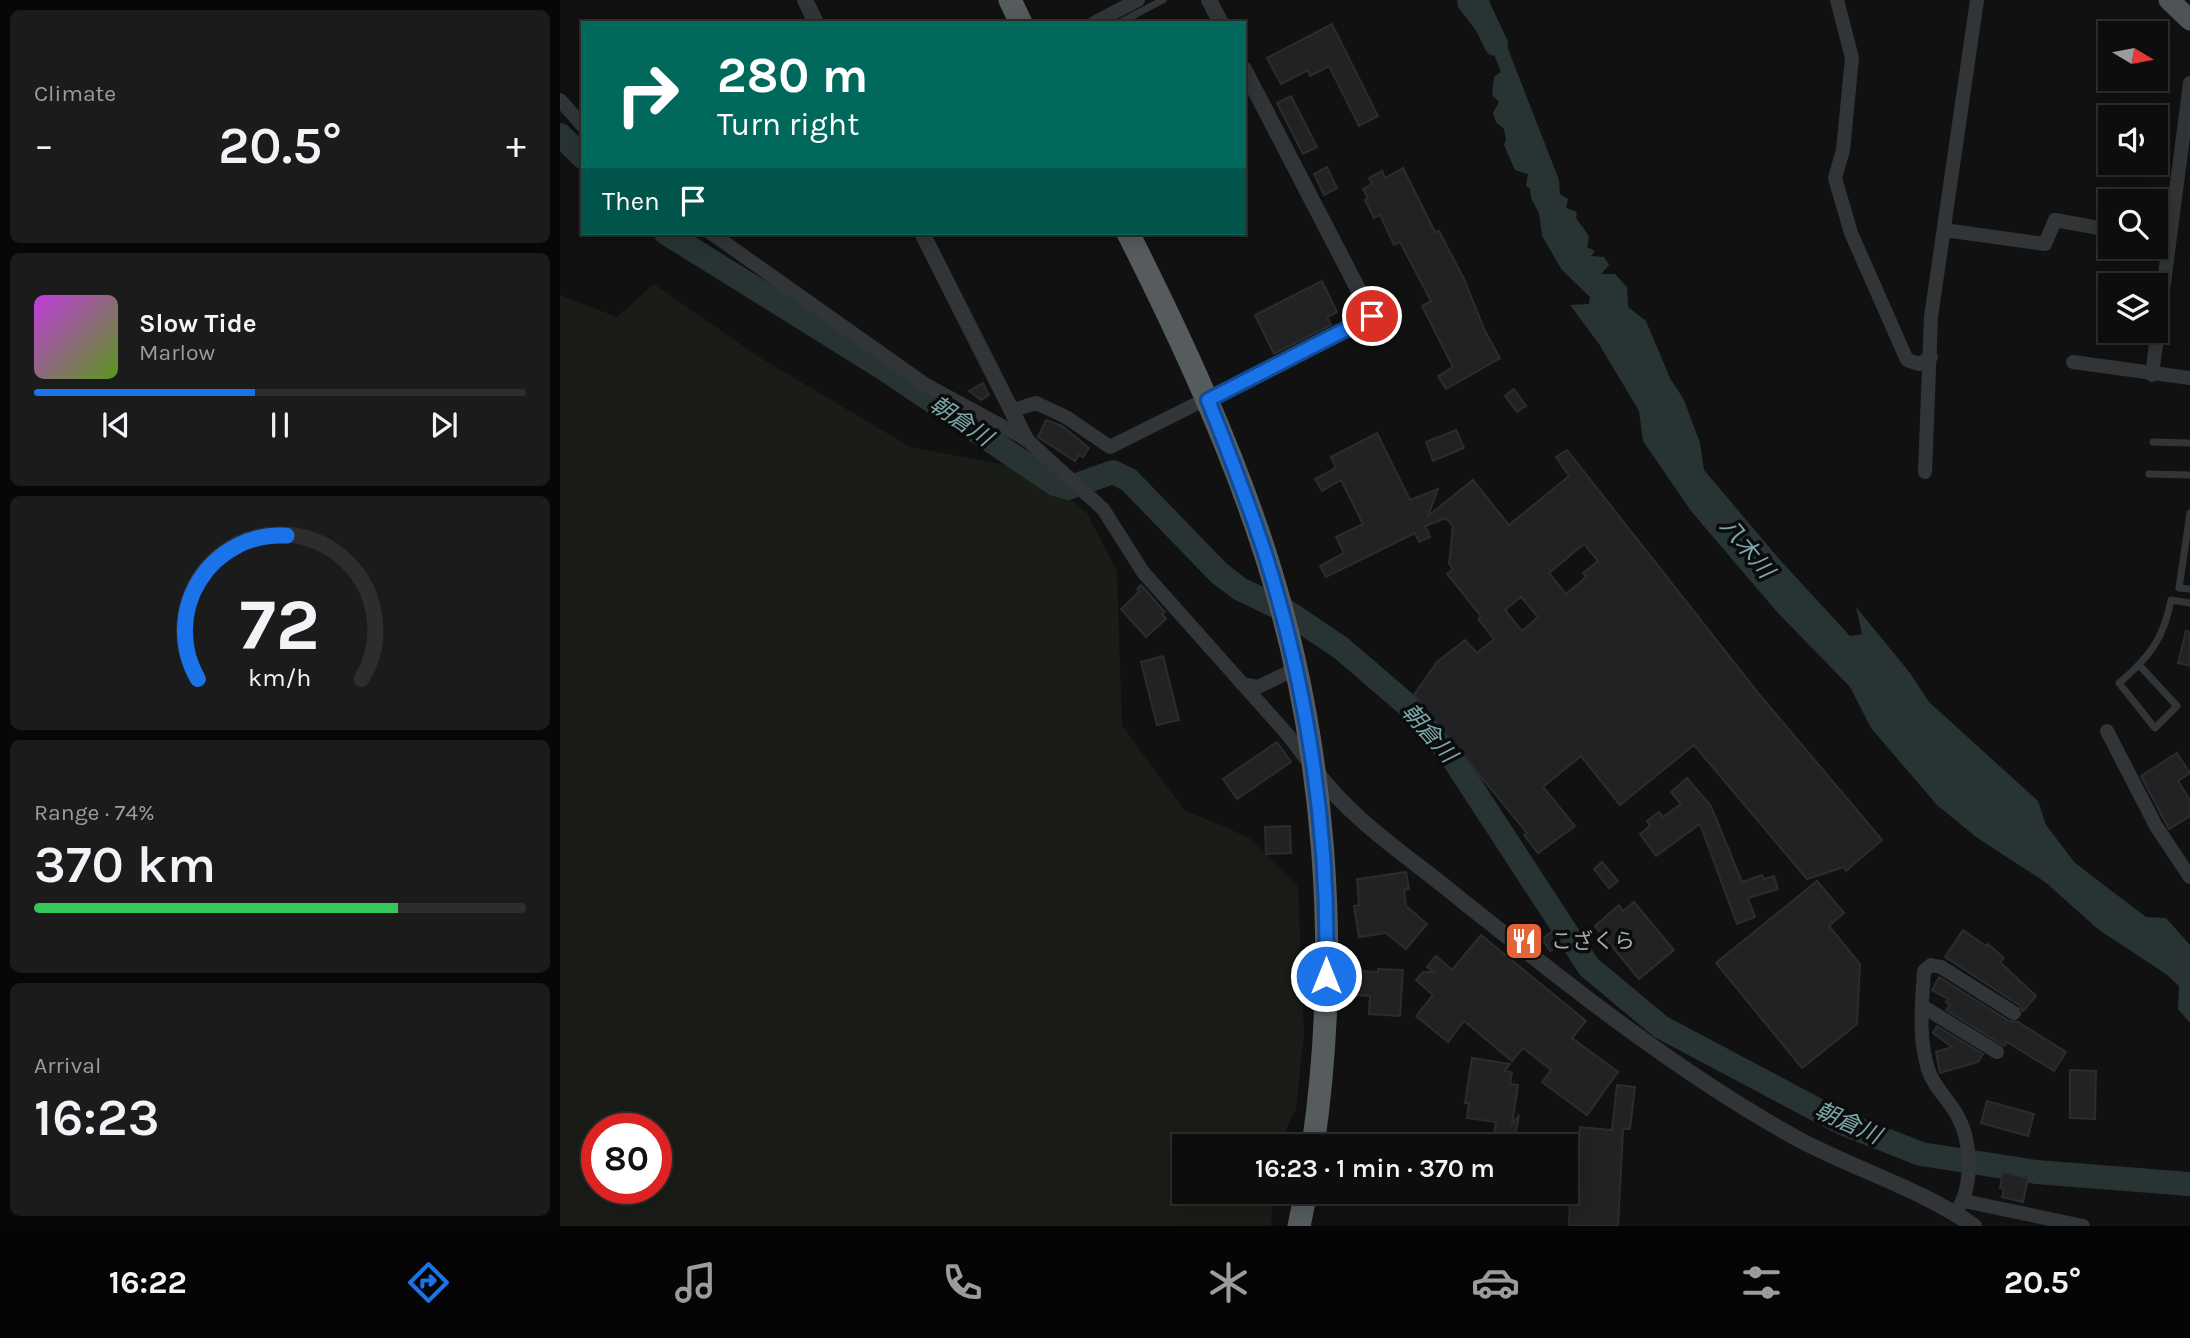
<!DOCTYPE html>
<html lang="en">
<head>
<meta charset="utf-8">
<style>
  :root { --surface:#0d0d0e; --page:#1b1b1c; --text:#f1f3f6; --muted:#9a9c9e; --line:#2d2d2e; --accent:#1a73e8 }
  body { margin:0; font-family:Karla,"Noto Sans JP",sans-serif; background:var(--page); color:var(--text); height:100vh; display:flex; flex-direction:column; font-size:26px; white-space:nowrap }
  * { box-sizing:border-box; margin:0 }
  p { font-size:23px; color:var(--muted) }
  .icon { flex:none; width:38px; height:38px; fill:none; stroke:currentColor; stroke-width:2; stroke-linecap:round; stroke-linejoin:round }
  .map { position:relative; flex:1; overflow:hidden }
  .side { display:flex; flex-direction:column; gap:10px; padding:10px; background:#070708; width:560px }
  .side>* { flex:none }
  .banner { position:absolute; left:21px; top:21px; width:665px; height:214px; border-radius:0px; box-shadow:0 4px 18px #0003,0 0 0 2px var(--line); background:#00695c; color:#fff; overflow:hidden }
  .needle { width:46px; rotate:100deg }
  .buttons { position:absolute; left:1538px; top:21px; display:grid; gap:14px }
  .buttons a { display:grid; place-items:center; width:70px; height:70px; border-radius:0px; background:var(--surface); box-shadow:0 4px 18px #0003,0 0 0 2px var(--line); font-size:35px }
  .speed { position:absolute; left:21px; top:1113px; display:flex; gap:14px; font-size:35px; font-weight:700; text-align:center }
  .speed>* { display:grid; place-content:center; width:91px; height:91px; border-radius:50%; background:var(--surface); box-shadow:0 4px 18px #0003,0 0 0 2px var(--line); line-height:1 }
  .speed .limit { border:10px solid #d22; background:#fff; color:#111 }
  .pin { position:absolute; display:grid; place-items:center; width:60px; height:60px; color:#fff; margin:-30px; border:4px solid #fff; border-radius:50%; box-shadow:0 2px 7px #0007 }
  .me { position:absolute; width:77px; margin:-38px; rotate:0deg; stroke-linejoin:round; filter:drop-shadow(0 0 5px #0008) }
  .turn { display:flex; align-items:center; gap:24px; height:147px; padding:0 21px; font-size:32px }
  .turn .icon { width:91px; height:91px; stroke-width:2.5 }
  .turn b { display:block; font-size:49px; line-height:60px }
  .then { display:flex; align-items:center; height:66px; padding:0 21px; background:#0003; gap:14px; font-size:26px }
  .big { font-size:52px; font-weight:600; line-height:1.1 }
  .side .widget { flex:1; display:flex; flex-direction:column; justify-content:center; gap:10px; min-width:0; padding:0 24px; border-radius:10px; background:var(--page) }
  .side .dial { align-items:center; gap:0 }
  .dial svg { height:182px; overflow:visible; fill:none; stroke:var(--line); stroke-width:7; stroke-linecap:round; text-anchor:middle }
  .dial text { fill:var(--text); stroke:none }
  .song { display:flex; align-items:center; gap:21px }
  .cover { width:84px; height:84px; border-radius:10px; background:linear-gradient(135deg,hsl(290 70% 55%),hsl(90 70% 35%)) }
  .played { height:7px; border-radius:4px; background:linear-gradient(90deg,var(--accent) 45%,var(--line) 45%) }
  .keys { display:flex; justify-content:space-around; direction:ltr }
  .heat { display:flex; justify-content:space-between; align-items:center; font-size:38px; direction:ltr }
  .charge { height:10px; border-radius:5px; background:linear-gradient(90deg,#34c759 74%,var(--line) 0) }
  .trip { position:absolute; left:612px; top:1134px; width:406px; height:70px; border-radius:0px; background:var(--surface); box-shadow:0 4px 18px #0003,0 0 0 2px var(--line); font-weight:600; line-height:70px; text-align:center }
  .dock { display:flex; height:112px; justify-content:space-around; align-items:center; background:#050506; color:var(--muted) }
  .dock .icon { width:49px; height:49px }
  .dock .selected { color:var(--accent) }
  .dock b { font-size:32px; color:var(--text) }
  main { display:flex; flex:1; min-height:0 }
  .map>svg:first-child { display:block }
  .green { fill:#191c17; fill-rule:evenodd }
  .water { fill:#283434 }
  .lines { fill:none; stroke-linecap:round; stroke-linejoin:round }
  .river { stroke:#283434; stroke-width:24 }
  .building { fill:#212223; stroke:#2b2c2e; stroke-width:2; fill-rule:evenodd }
  .service { stroke:#323537; stroke-width:7 }
  .minor { stroke:#323537; stroke-width:14 }
  .tertiary { stroke:#323537; stroke-width:16 }
  .primary { stroke:#4e5355; stroke-width:21 }
  .trunk { stroke:#565c5e; stroke-width:23 }
  .route-casing { stroke:#114b97; stroke-width:18 }
  .route { stroke:#1a73e8; stroke-width:12 }
  .labels { text-anchor:middle; dominant-baseline:central; stroke-width:7; stroke-linejoin:round; paint-order:stroke }
  .poi-label { font-size:21px; fill:#a3adb2; stroke:#0c0c0d; text-anchor:start }
  .water-label { font-size:23px; font-style:italic; fill:#7ca8ab; stroke:#0c0c0d }
</style>
</head>
<body>
<main>
<section class="side">
<div class="widget"><p>Climate</p>
<div class="heat"><a>−</a><b class="big">20.5°</b><a>+</a></div>
</div>
<div class="widget">
<div class="song"><i class="cover"></i><div><b>Slow Tide</b><p>Marlow</p></div></div>
<div class="played"></div>
<div class="keys"><svg class="icon" aria-label="previous" viewBox="0 0 24 24"><path d="M18 5L8 12l10 7zM5 5v14"/></svg><svg class="icon" aria-label="pause" viewBox="0 0 24 24"><path d="M8 5v14M16 5v14"/></svg><svg class="icon" aria-label="next" viewBox="0 0 24 24"><path d="M6 5l10 7-10 7zM19 5v14"/></svg></div>
</div>
<div class="widget dial"><svg viewBox="0 0 100 80">
<path d="M14 69A42 42 0 1 1 86 69"/>
<path d="M14 69A42 42 0 0 1 53 6" stroke="#1a73e8"/>
<text x="50" y="56" font-size="32" font-weight="700">72</text>
<text x="50" y="72" font-size="11">km/h</text>
</svg></div>
<div class="widget"><p>Range · 74%</p><b class="big">370 km</b><div class="charge"></div></div>
<div class="widget"><p>Arrival</p><b class="big">16:23</b></div>
</section>
<div class="map">
<svg width="1630" height="1226" viewBox="0 0 1630 1226">
  <rect width="100%" height="100%" fill="#111112"/>
  <path class="green" d="M94,284l105,73 151,90 123,23 54,43 30,58 5,154 62,85 64,27 50,50 6,147 -8,75 -18,37h-93v46h89l-3,34h-711v-931l57,22zM37,1129h59v59h-59z"/>
  <polygon class="water" points="897,0 910,0 909,8 914,15 925,16 920,2 916,0 929,0 999,180 1000,194 1008,199 1006,208 1017,212 1016,218 1029,236 1027,247 1035,251 1031,256 1044,257 1049,265 1041,274 1055,274 1067,287 1068,307 1086,321 1110,378 1124,400 1140,443 1144,470 1220,560 1290,636 1302,634 1296,607 1350,673 1369,702 1478,801 1486,825 1515,863 1586,917 1606,918 1630,945 1630,1023 1618,1009 1619,986 1606,974 1539,930 1485,882 1416,837 1377,805 1311,728 1290,687 1217,612 1131,511 1083,441 1079,411 1039,344 1010,305 1029,304 1030,297 1002,270 982,236 979,213 971,198 970,189 966,186 968,174 955,170 944,145 946,139 944,129 936,122 933,113 939,102 932,95 934,77 941,72 934,54 898,7"/>
  <g class="lines">
    <g class="river">
      <polyline points="915,0 936,44"/>
      <polyline points="0,135 23,157"/>
      <polyline points="106,233 323,368 495,484 508,488 553,472 569,480 659,573 680,589 726,611 781,648 852,709 892,757 1029,967 1101,1027 1282,1123 1361,1154 1476,1172 1630,1184"/>
    </g>
  </g>
  <g class="building">
    <polygon points="772,24 818,116 799,126 769,66 750,76 748,70 721,84 707,58"/>
    <polygon points="731,96 757,147 743,154 717,103"/>
    <polygon points="767,167 777,188 764,195 754,174"/>
    <polygon points="843,168 875,232 879,231 904,279 925,331 940,358 886,389 878,376 893,367 862,306 871,301 840,242 834,245 820,215 814,218 805,200 808,198 803,189 812,184 809,178 822,171 825,178"/>
    <polygon points="762,281 777,312 767,317 771,325 714,354 695,315"/>
    <polygon points="423,383 429,395 421,400 409,391"/>
    <polygon points="954,389 966,406 957,412 945,396"/>
    <polygon points="486,420 502,426 529,448 523,457 519,455 515,461 478,437"/>
    <polygon points="896,430 904,448 873,461 866,442"/>
    <path d="M817,433l33,67 28,-11 -10,27 45,-36 36,45 60,-49 -13,-19 11,-7 192,244 123,146 -36,31 -2,-4 -37,12 -113,-134 -74,60 -39,-49 -38,31 32,39 -37,27 -14,-18 3,-2 -113,-138 23,-33 28,-22 12,13 17,-14 -16,-20 3,-3 -34,-42 6,-5 -4,-5 4,-38 -7,-8 -21,8 5,11 -11,5 -4,-9 -89,44 -6,-11 24,-13 -8,-16 27,-13 -22,-44 -19,11 -7,-12 21,-11 -5,-11zM1024,544l14,17 -15,12 3,4 -20,17 -17,-21zM961,597l17,20 -16,14 -17,-21z"/>
    <polygon points="581,585 605,612 602,614 606,619 586,637 561,609 579,592 577,589"/>
    <polygon points="1626,631 1630,632 1630,666 1618,663"/>
    <polygon points="603,656 619,720 597,725 581,662"/>
    <polygon points="717,742 731,762 677,799 663,779"/>
    <polygon points="1617,753 1630,773 1618,781 1630,800 1630,816 1609,829 1581,776"/>
    <polygon points="1127,778 1151,806 1182,882 1202,875 1204,879 1214,876 1218,889 1188,898 1195,917 1177,924 1140,824 1096,856 1080,834 1090,826 1087,821 1099,812 1103,817 1121,804 1111,792"/>
    <polygon points="730,826 731,853 706,854 705,827"/>
    <polygon points="1042,862 1058,881 1049,888 1034,869"/>
    <polygon points="846,872 849,889 844,890 846,906 867,924 846,949 826,933 799,937 794,906 799,905 797,879"/>
    <polygon points="1257,881 1284,913 1269,926 1300,964 1297,1024 1242,1068 1156,963"/>
    <polygon points="1074,902 1114,950 1079,979 1035,926 1059,905 1063,911"/>
    <polygon points="994,930 1003,942 990,951 982,939"/>
    <polygon points="1403,930 1426,946 1428,944 1444,958 1440,962 1476,996 1463,1011 1459,1005 1385,957"/>
    <polygon points="921,935 1026,1021 1012,1038 1058,1072 1027,1115 982,1082 991,1070 963,1048 952,1061 904,1021 888,1042 856,1016 873,995 856,980 863,972 874,972 867,967 876,956 892,970"/>
    <polygon points="818,969 843,970 840,1016 809,1014 810,996 795,995 797,971 818,972"/>
    <polygon points="1379,977 1449,1021 1458,1022 1506,1052 1494,1071 1447,1042 1444,1046 1386,1010 1390,1005 1386,1002 1388,999 1372,990"/>
    <polygon points="1377,1026 1423,1054 1418,1062 1380,1073 1376,1052 1392,1047 1373,1033"/>
    <polygon points="912,1058 950,1064 944,1071 952,1072 950,1084 958,1085 952,1124 959,1115 954,1144 933,1141 936,1122 907,1118 909,1103 905,1103"/>
    <polygon points="1510,1070 1536,1071 1535,1119 1510,1118"/>
    <polygon points="1057,1085 1075,1087 1070,1129 1063,1129 1058,1226 1009,1226 1010,1202 1006,1195 1009,1153 1018,1153 1020,1127 1052,1130"/>
    <polygon points="1427,1101 1474,1114 1468,1136 1421,1123"/>
    <polygon points="1443,1172 1468,1178 1463,1202 1442,1197 1444,1189 1440,1188"/>
  </g>
  <g class="lines">
    <g class="service">
      <polyline points="559,23 603,0"/>
      <polyline points="1593,442 1630,443"/>
      <polyline points="1589,474 1630,475"/>
      <polyline points="1630,513 1619,588 1630,589"/>
      <path d="M1580,666l37,40 -22,22 -36,-45c30,-25 45,-45 52,-83l19,3"/>
    </g>
    <g class="minor">
      <polyline points="1277,0 1292,58 1283,150 1275,178 1291,233 1347,360 1359,364 1371,357"/>
      <polyline points="534,23 578,0"/>
      <polyline points="0,100 23,126"/>
      <polyline points="1384,230 1485,244 1495,220 1550,230"/>
      <polyline points="151,233 366,385 466,439 543,509 583,572 728,735 749,763"/>
      <polyline points="1513,362 1630,378"/>
      <polyline points="1592,375 1630,83"/>
      <polyline points="451,411 476,403 506,417 550,447 812,316"/>
      <polyline points="1365,472 1371,317 1417,0"/>
      <polyline points="682,684 698,687 735,669"/>
      <polyline points="1547,731 1596,826 1630,877"/>
      <polyline points="1362,1006 1437,1052"/>
      <polyline points="1404,1201 1523,1226"/>
      <path d="M1395,1213c19,-24 17,-72 2,-98 -9,-16 -24,-29 -29,-46 -10,-31 -6,-67 -4,-98l7,-6 10,2 73,46"/>
    </g>
    <g class="tertiary">
      <polyline points="245,0 256,23"/>
      <polyline points="649,0 661,23"/>
      <polyline points="684,69 812,316"/>
      <polyline points="362,233 466,439"/>
      <path d="M755,770c35,48 88,83 134,120 109,87 227,182 349,249 58,31 121,49 176,87"/>
    </g>
    <polyline class="primary" points="1609,0 1630,20"/>
    <g class="trunk">
      <polyline points="450,0 461,23"/>
      <path d="M568,233c53,105 103,213 139,326 59,187 74,394 46,587"/>
      <polyline points="739,1226 746,1192"/>
    </g>
  </g>
  <g class="lines">
    <g class="route-casing">
      <path id="route" d="M766,976c4,-138 -18,-284 -59,-416 -17,-54 -38,-107 -59,-160l164,-84"/>
    </g>
    <use href="#route" class="route"/>
  </g>
  <defs>
    <g id="restaurant-square" transform="scale(2.0125)"><rect x="-9" y="-9" width="18" height="18" rx="4" fill="#e46437" stroke="#0c0c0d"/><path d="M-5-6h1v4h1v-4h1v4h1v-4h1v5L-1.5 .5V6h-2V.5L-5-1ZM5-6V6H3V1.5H1.5Q1.5-4 5-6Z" fill="#fff"/></g>
  </defs>
  <g fill-rule="evenodd">
    <use href="#restaurant-square" x="964" y="941"/>
  </g>
  <g class="labels">
    <g class="poi-label">
      <text x="991" y="941">こざくら</text>
    </g>
    <g class="water-label">
      <text transform="translate(401 421) rotate(34)">朝倉川</text>
      <text transform="translate(1187 548) rotate(51)">八木川</text>
      <text transform="translate(869 733) rotate(49)">朝倉川</text>
      <text transform="translate(1288 1123) rotate(24)">朝倉川</text>
    </g>
  </g>
</svg>
<div class="buttons">
<a><svg class="needle" viewBox="-14 -14 28 28"><path d="M0-13l5 13h-10z" fill="#e53935"/><path d="M0 13l5-13h-10z" fill="#9a9c9e"/></svg></a>
<a><svg class="icon" aria-label="sound" viewBox="0 0 24 24"><path d="M4 9h4l5-4v14l-5-4H4zM17 9q2 3 0 6"/></svg></a>
<a><svg class="icon" aria-label="search" viewBox="0 0 24 24"><circle cx="10" cy="10" r="6"/><path d="M15 15l6 6"/></svg></a>
<a><svg class="icon" aria-label="layers" viewBox="0 0 24 24"><path d="M12 4l9 5-9 5-9-5zM3 14l9 5 9-5"/></svg></a>
</div>
<div class="speed"><div class="limit">80</div></div>
<div class="pin" style="left:812px;top:316px;background:#d93025"><svg class="icon" aria-label="arrive" viewBox="0 0 24 24"><path d="M6 21V4h12l-3 4 3 4H6"/></svg></div>
<svg class="me" style="left:766px;top:976px" viewBox="-20 -20 40 40"><circle r="17" fill="#1a73e8" stroke="#fff" stroke-width="3"/><path d="M0-11L8 9 0 5-8 9z" fill="#fff"/></svg>
<div class="trip">16:23 · 1 min · 370 m</div>
<div class="banner">
<div class="turn"><svg class="icon" aria-label="right" viewBox="0 0 24 24"><path d="M7 20v-9h11M14 6l5 5-5 5"/></svg><div><b>280 m</b>Turn right</div></div>
<div class="then">Then<svg class="icon" aria-label="arrive" viewBox="0 0 24 24"><path d="M6 21V4h12l-3 4 3 4H6"/></svg></div>
</div>
</div>
</main>
<nav class="dock">
<b>16:22</b>
<svg class="icon selected" aria-label="directions" viewBox="0 0 24 24"><path d="M12 3l9 9-9 9-9-9zM9 14v-3h6M13 9l2 2-2 2"/></svg>
<svg class="icon" aria-label="music" viewBox="0 0 24 24"><path d="M9 18V5l10-2v13"/><circle cx="6" cy="18" r="3"/><circle cx="16" cy="16" r="3"/></svg>
<svg class="icon" aria-label="phone" viewBox="0 0 24 24"><path d="M5 4h4l2 5-3 2q2 4 5 5l2-3 5 2v4C11 20 4 13 5 4z"/></svg>
<svg class="icon" aria-label="climate" viewBox="0 0 24 24"><path d="M12 3v18M4 7l16 10M4 17L20 7"/></svg>
<svg class="icon" aria-label="car" viewBox="0 0 24 24"><path d="M5 17H2v-5l4-1 3-4h7l3 4 3 1v5h-3M9 17h6M6 11h13"/><circle cx="7" cy="17" r="2"/><circle cx="17" cy="17" r="2"/></svg>
<svg class="icon" aria-label="filters" viewBox="0 0 24 24"><path d="M4 7h16M4 17h16"/><circle cx="9" cy="7" r="2"/><circle cx="15" cy="17" r="2"/></svg>
<b>20.5°</b>
</nav>
</body>
</html>
